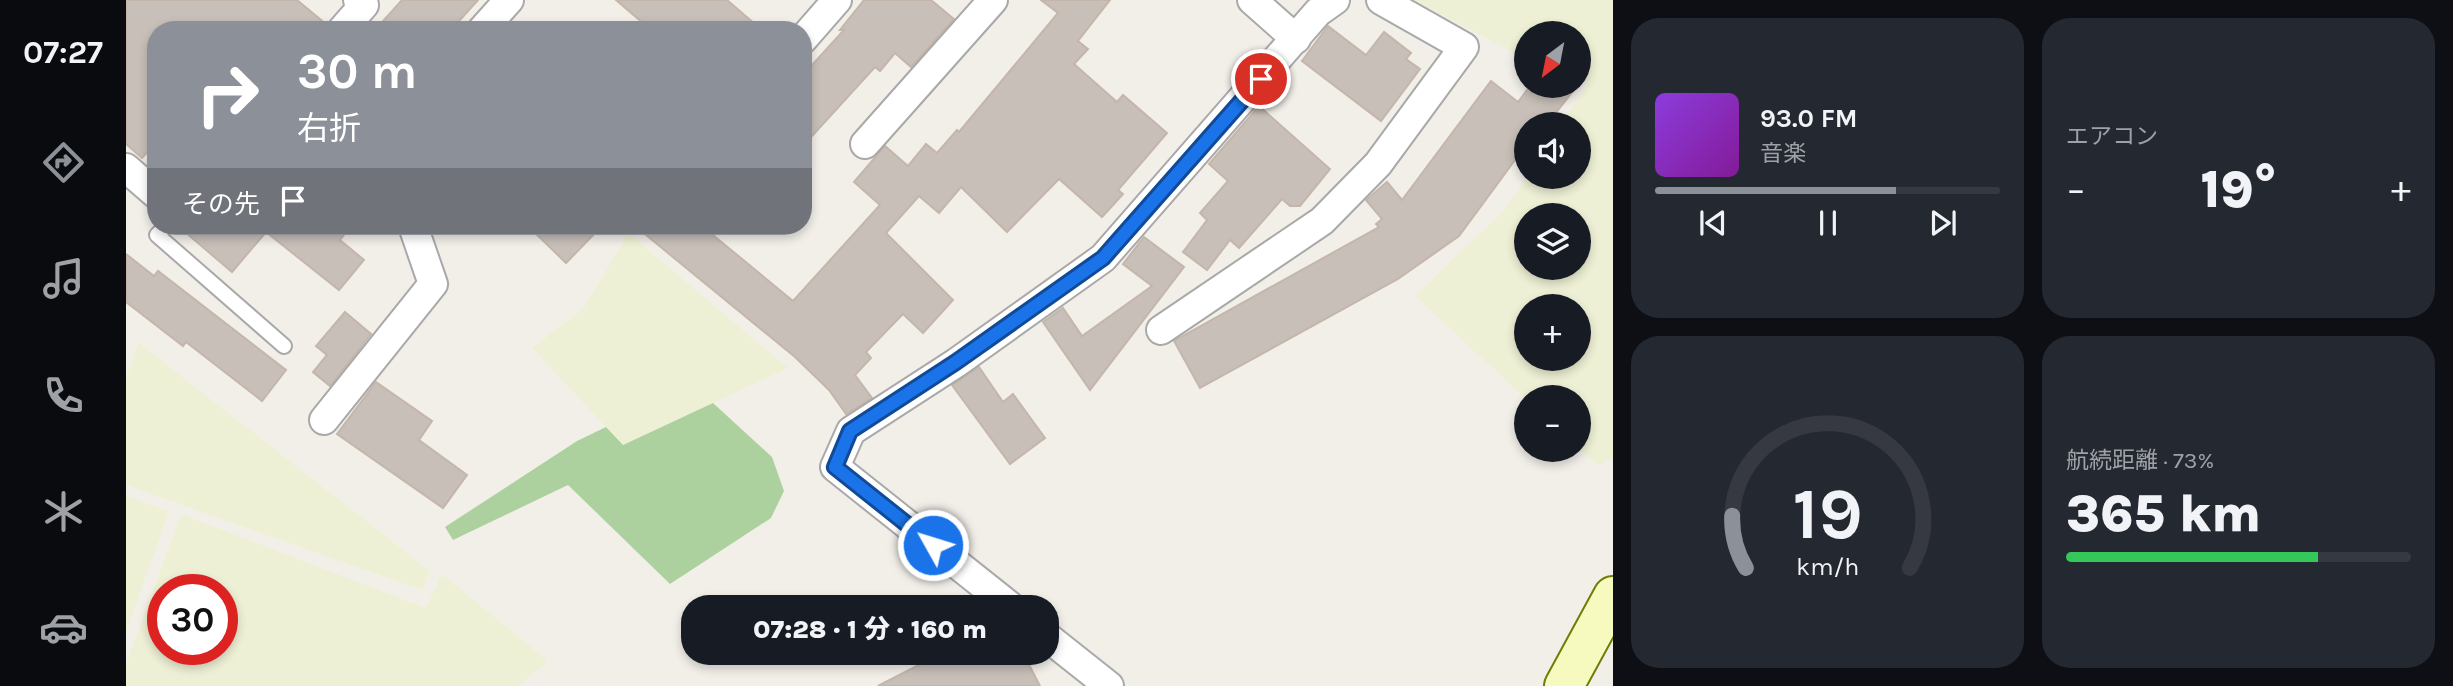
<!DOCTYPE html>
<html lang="ja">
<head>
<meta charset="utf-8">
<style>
  :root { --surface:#171b24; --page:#242831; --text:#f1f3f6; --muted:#9ea1a6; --line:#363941; --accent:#8c9099 }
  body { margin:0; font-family:Karla,"Noto Sans JP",sans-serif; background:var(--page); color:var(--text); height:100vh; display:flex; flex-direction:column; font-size:26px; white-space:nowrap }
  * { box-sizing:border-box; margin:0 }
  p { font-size:23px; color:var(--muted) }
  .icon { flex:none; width:38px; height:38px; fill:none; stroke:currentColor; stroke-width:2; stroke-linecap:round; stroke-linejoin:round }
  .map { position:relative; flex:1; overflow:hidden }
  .sheet { display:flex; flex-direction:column; gap:18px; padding:18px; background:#0d0f14; width:840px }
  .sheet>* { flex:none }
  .guide { position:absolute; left:21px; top:21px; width:665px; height:214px; border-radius:28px; box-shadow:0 4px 10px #0003; background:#8c9099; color:#fff; overflow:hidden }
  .needle { width:46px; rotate:212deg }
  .buttons { position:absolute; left:1388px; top:21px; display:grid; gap:14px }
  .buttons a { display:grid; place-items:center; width:77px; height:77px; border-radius:50%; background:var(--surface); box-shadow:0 4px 10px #0003; font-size:35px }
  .speed { position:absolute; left:21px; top:574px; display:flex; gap:14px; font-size:35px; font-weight:700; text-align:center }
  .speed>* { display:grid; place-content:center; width:91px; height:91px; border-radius:50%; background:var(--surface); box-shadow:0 4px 10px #0003; line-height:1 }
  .speed .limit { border:10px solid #d22; background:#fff; color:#111 }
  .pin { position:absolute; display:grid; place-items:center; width:60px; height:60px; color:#fff; margin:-30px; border:4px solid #fff; border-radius:50%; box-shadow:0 2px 7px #0007 }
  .me { position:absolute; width:77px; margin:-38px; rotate:309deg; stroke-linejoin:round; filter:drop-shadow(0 0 5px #0008) }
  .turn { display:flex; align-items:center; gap:24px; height:147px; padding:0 35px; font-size:32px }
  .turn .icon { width:91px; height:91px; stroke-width:2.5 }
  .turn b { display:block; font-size:49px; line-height:60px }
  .then { display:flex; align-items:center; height:66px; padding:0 35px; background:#0003; gap:14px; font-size:26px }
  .big { font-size:52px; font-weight:800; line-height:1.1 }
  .sheet .card { flex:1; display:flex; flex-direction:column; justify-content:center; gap:10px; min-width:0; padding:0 24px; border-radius:28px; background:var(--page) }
  .sheet .dial { align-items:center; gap:0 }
  .dial svg { height:182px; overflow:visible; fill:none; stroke:var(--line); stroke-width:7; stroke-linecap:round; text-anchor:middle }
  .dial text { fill:var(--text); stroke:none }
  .song { display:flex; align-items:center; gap:21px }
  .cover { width:84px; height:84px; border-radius:10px; background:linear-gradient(135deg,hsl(270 70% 55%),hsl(290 70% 35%)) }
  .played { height:7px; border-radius:4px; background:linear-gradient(90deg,var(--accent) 70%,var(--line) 70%) }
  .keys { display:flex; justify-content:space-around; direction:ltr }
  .heat { display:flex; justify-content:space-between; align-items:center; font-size:38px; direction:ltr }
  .charge { height:10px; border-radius:5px; background:linear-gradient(90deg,#34c759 73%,var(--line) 0) }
  .sheet .tiles { flex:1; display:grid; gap:18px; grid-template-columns:repeat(2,1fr) }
  .trip { position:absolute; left:555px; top:595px; width:378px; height:70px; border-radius:28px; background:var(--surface); box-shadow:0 4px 10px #0003; font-weight:800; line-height:70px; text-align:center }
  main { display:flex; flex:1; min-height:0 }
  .dock { display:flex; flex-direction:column; width:126px; justify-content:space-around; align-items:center; background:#090b0e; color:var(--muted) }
  .dock .icon { width:49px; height:49px }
  .dock .on { color:var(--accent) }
  .dock b { font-size:32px; color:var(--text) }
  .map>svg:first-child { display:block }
  .farmland { fill:#eef0d5; fill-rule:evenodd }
  .forest { fill:#add19e }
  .building { fill:#c7bfb8; stroke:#c4b6ab; stroke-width:2 }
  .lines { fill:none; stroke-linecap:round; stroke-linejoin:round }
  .lane-casing { stroke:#a9a9a9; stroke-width:18 }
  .street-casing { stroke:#a9a9a9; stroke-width:32 }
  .secondary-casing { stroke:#707d05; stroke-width:42 }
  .lane { stroke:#fff; stroke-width:14 }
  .street { stroke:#fff; stroke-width:28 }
  .secondary { stroke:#f7fabf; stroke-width:38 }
  .route-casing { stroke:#114b97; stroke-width:18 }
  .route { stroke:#1a73e8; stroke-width:12 }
</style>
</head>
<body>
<main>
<nav class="dock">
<b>07:27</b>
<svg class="icon on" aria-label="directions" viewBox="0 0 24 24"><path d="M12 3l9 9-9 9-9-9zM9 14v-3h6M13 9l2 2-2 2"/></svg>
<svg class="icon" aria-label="music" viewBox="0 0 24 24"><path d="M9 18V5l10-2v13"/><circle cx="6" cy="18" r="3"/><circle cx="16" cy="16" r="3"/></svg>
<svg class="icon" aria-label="phone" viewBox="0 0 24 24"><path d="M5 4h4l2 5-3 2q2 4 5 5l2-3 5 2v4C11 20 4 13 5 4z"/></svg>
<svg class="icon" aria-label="climate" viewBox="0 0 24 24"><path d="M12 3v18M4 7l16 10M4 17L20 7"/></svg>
<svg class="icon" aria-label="car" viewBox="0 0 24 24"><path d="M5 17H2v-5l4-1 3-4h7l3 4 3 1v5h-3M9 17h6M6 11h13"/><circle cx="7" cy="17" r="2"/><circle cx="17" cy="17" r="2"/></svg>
</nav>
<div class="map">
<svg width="1487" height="686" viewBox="0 0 1487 686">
  <rect width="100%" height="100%" fill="#f2efe9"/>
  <g class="farmland">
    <path d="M1288,0h199v457l-15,9 -19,-18 -1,-51 -52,2 -111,-103 91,-88 21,-31h51v-53h-17l27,-40 -9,-6 -1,-45h-52v26zM1400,215h52v53h-52zM1400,306h52v53h-52z"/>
    <polygon points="502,233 662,368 497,445 406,348 458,308"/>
    <polygon points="13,343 304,571 296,590 0,485 0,379"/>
    <polygon points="0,496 43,511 0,632"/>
    <path d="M55,514l245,94 16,-34 106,87 -30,25h-392v-22zM37,590h59v59h-59z"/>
  </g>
  <polygon class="forest" points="587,403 646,457 658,491 645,518 544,584 442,485 327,540 319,527 451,441 480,427 497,445"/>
  <g class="building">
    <polygon points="0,0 171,0 201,25 200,30 30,30 30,142 16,158 0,144"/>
    <polygon points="276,0 352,0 325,30 249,30"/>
    <polygon points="490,0 601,0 636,30 525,30"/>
    <polygon points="738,0 805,0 828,19 785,67 769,53 754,71 749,67 677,146 677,75 718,30 714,30"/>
    <polygon points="915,0 984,0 952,41 962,49 948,64 991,102 997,95 1041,133 992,190 997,194 976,217 933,179 881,232 835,187 813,213 793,196 760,233 827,300 797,333 777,314 740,352 745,358 729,375 746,398 720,414 703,390 669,357 509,226 576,226 667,301 754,205 728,182 759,146 782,166 800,144 811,153 831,130 833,132 932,13"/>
    <polygon points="1202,26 1240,55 1258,32 1285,53 1280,59 1294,69 1255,121 1176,61"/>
    <polygon points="1365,81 1392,102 1404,86 1451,86 1421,124 1400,124 1400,145 1333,236 1272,279 1074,388 1048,341 1253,227 1250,224 1256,219 1240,200 1261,182 1276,200"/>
    <polygon points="1133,106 1204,169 1174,206 1164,206 1156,199 1113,248 1104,240 1081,270 1057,252 1081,220 1074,213 1102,181 1083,164"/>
    <polygon points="52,226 225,226 214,240 238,260 213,290 140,232 106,272"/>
    <polygon points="402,226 476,226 440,263"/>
    <polygon points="1018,237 1058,267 964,390 917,322 937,308 956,336 1026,286 997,264"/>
    <polygon points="0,254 28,276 32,271 160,370 136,401 60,342 57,346 0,302"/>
    <polygon points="219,312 245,334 204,386 187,372 201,355 190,346"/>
    <polygon points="853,367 877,402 887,394 919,438 884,464 826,385"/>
    <polygon points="250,382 306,421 293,440 341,475 317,508 211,434"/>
    <polygon points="816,653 897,653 914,686 752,686"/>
  </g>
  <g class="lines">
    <g class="lane-casing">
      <polyline id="lane" points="40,226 31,235 158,346"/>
    </g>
    <g class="street-casing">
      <g id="street">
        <polyline points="1126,0 1170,39"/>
        <polyline points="216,30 238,5 232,0"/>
        <polyline points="356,30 383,0"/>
        <polyline points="677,39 711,0"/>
        <polyline points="739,144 867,0"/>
        <polyline points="0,168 30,194"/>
        <polyline points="1035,330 1196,221 1252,164 1338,47 1255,0"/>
        <polyline points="198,420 307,284 287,226"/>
        <polyline points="885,607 709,467 725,431 830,363 977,258 1192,12 1209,0"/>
        <polyline points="920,636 983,686"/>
      </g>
    </g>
    <g class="secondary-casing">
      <polyline id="secondary" points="1438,686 1487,596"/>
    </g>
    <use href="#lane" class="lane"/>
    <use href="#street" class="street"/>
    <use href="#secondary" class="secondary"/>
  </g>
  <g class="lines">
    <g class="route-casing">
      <polyline id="route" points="807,545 709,467 724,431 830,362 977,258 1135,79"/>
    </g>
    <use href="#route" class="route"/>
  </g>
</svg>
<div class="buttons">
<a><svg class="needle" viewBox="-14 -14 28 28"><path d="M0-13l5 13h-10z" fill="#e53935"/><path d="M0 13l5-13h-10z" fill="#9ea1a6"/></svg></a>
<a><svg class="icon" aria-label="sound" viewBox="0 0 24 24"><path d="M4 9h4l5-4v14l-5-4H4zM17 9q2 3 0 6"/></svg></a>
<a><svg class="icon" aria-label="layers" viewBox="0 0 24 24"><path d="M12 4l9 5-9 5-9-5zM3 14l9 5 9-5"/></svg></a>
<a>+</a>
<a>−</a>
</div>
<div class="speed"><div class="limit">30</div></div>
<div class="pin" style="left:1135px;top:79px;background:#d93025"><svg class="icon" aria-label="arrive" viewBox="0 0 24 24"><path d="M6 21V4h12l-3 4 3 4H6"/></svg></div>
<svg class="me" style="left:807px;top:545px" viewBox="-20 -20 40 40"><circle r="17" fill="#1a73e8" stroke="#fff" stroke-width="3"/><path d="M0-11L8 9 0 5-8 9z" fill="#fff"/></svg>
<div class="trip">07:28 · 1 分 · 160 m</div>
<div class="guide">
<div class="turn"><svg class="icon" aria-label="right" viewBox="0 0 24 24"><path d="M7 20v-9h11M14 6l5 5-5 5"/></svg><div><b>30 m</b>右折</div></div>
<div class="then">その先<svg class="icon" aria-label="arrive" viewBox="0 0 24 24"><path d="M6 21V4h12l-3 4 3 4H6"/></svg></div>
</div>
</div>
<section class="sheet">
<div class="tiles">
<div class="card">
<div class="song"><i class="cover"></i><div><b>93.0 FM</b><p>音楽</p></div></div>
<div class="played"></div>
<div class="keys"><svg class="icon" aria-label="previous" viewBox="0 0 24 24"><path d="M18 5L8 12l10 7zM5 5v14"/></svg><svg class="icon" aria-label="pause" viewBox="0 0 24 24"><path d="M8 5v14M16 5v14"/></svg><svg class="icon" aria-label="next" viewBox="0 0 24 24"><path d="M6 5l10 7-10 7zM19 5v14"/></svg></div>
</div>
<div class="card"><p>エアコン</p>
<div class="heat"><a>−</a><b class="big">19°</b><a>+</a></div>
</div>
<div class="card dial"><svg viewBox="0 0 100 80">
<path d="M14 69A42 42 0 1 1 86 69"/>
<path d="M14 69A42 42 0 0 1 8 46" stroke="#8c9099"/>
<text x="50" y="56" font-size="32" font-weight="700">19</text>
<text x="50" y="72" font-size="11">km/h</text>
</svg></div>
<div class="card"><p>航続距離 · 73%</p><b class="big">365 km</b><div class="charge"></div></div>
</div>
</section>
</main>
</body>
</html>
